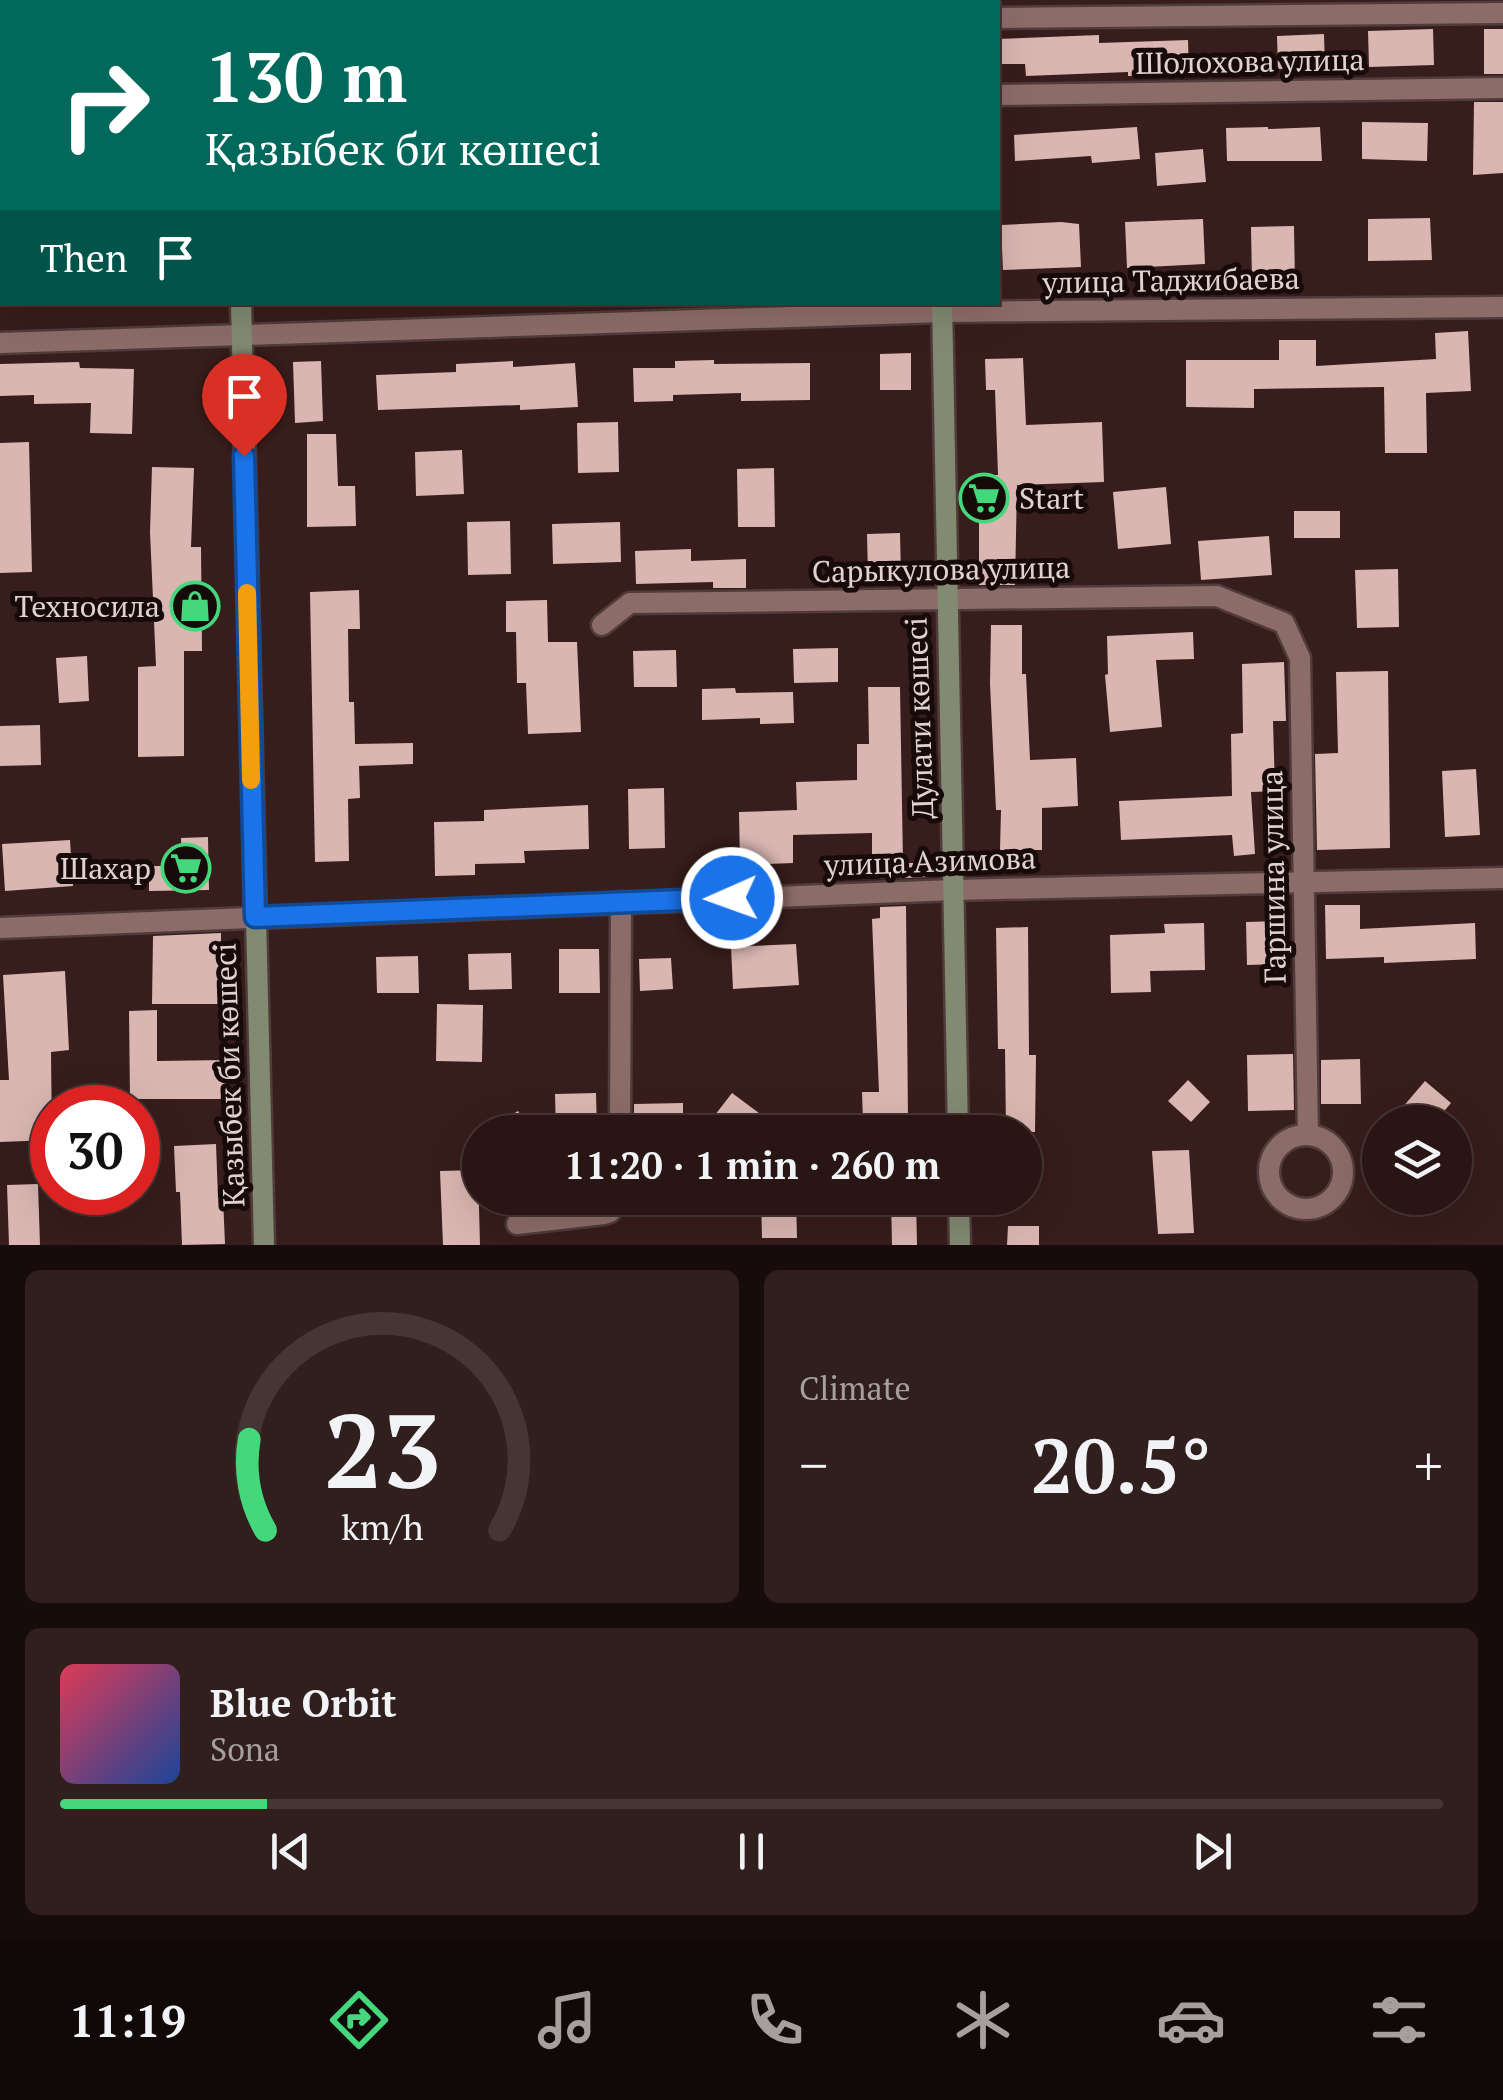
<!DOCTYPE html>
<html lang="en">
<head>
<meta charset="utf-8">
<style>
  :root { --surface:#291614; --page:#311f1d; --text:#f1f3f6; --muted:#a59fa0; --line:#453534; --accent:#44d77b }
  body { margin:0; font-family:"PT Serif",serif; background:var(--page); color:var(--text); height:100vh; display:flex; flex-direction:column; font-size:38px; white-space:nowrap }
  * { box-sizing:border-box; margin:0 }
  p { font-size:32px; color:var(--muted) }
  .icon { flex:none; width:55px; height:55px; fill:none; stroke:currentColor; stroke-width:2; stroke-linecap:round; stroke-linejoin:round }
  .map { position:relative; height:1245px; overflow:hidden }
  .side { display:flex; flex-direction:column; gap:25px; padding:25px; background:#170c0b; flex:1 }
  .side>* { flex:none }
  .banner { position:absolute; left:0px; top:0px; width:1000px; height:305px; box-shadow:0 10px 40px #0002,0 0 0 2px var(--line); background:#00695c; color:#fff; overflow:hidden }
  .fabs { position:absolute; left:1362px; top:1105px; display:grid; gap:20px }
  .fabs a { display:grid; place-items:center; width:110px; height:110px; border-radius:50%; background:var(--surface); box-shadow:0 10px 40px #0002,0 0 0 2px var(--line); font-size:50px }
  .speed { position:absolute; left:30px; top:1085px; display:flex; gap:20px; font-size:50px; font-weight:700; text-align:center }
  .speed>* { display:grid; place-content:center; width:130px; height:130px; border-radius:50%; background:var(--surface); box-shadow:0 10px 40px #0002,0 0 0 2px var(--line); line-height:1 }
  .speed .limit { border:15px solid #d22; background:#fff; color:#111 }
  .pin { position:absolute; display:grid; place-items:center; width:85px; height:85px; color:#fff; margin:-102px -42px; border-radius:50% 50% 50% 0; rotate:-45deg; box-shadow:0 0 10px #0007 }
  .pin .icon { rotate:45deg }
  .me { position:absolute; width:110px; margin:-55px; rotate:268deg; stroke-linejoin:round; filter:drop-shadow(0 0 8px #0008) }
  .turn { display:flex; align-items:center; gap:35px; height:210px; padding:0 40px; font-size:45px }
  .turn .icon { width:130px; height:130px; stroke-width:2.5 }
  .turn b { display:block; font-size:70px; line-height:85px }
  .then { display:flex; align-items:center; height:95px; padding:0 40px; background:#0003; gap:20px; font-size:38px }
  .big { font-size:75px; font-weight:600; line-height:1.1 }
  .side .tile { flex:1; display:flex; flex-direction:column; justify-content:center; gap:15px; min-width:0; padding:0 35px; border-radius:15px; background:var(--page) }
  .side .dial { align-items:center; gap:0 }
  .dial svg { height:260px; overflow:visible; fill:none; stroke:var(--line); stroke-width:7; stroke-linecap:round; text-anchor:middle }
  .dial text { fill:var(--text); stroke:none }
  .song { display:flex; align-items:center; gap:30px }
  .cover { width:120px; height:120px; border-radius:15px; background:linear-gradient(135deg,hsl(350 70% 55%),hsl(220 70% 35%)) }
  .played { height:10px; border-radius:5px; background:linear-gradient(90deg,var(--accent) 15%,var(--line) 15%) }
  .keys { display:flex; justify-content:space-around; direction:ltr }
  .heat { display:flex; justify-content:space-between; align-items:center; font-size:55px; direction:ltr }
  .side .tiles { flex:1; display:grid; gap:25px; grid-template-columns:1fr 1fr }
  .tile:last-child { grid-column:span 2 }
  .trip { position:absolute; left:462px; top:1115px; width:580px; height:100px; border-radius:50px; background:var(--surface); box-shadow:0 10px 40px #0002,0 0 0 2px var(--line); font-weight:600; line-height:100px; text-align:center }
  .dock { display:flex; height:160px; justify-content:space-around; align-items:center; background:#100908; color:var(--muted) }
  .dock .icon { width:70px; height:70px }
  .dock .selected { color:var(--accent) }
  .dock b { font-size:45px; color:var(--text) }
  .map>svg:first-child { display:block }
  .building { fill:#d9b6b2 }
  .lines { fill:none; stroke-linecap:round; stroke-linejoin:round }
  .minor-casing { stroke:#503c3a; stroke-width:25 }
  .secondary-casing { stroke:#503c3a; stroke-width:25 }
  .minor { stroke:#8c6c68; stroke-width:20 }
  .secondary { stroke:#828a72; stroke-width:20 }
  .route-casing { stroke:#114b97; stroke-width:25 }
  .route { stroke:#1a73e8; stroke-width:18 }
  .slow { stroke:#f59e0b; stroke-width:18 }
  .labels { text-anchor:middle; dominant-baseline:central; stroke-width:10; stroke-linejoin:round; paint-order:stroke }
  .street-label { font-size:30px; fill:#e3d1cf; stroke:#170b0a }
  .poi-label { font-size:30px; fill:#e3d1cf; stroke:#170b0a; text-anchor:end }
</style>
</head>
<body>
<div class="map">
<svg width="1503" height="1245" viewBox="0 0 1503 1245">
  <rect width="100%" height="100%" fill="#371d1b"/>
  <g class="building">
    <polygon points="1433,29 1434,65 1369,67 1368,31"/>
    <rect x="1484" y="29" width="19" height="45"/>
    <polygon points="1324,34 1325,67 1278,69 1277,36"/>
    <polygon points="1099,35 1099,43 1188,40 1189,74 1128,76 1128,72 1026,76 1025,64 998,64 998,39"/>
    <polygon points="1474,102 1503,102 1503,173 1473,175"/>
    <polygon points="1362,122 1428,123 1427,161 1362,159"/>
    <polygon points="1137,127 1140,159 1092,163 1091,156 1015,161 1014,135"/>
    <polygon points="1268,127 1268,129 1320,127 1322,161 1227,161 1226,128"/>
    <polygon points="1203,149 1206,182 1157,186 1155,153"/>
    <polygon points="1430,218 1432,260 1368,261 1368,219"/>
    <polygon points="1203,219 1205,264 1127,268 1125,222"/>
    <polygon points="1061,222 1079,224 1081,267 1003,270 1001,225"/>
    <polygon points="1294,226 1295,282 1252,283 1251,227"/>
    <polygon points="1468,331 1471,391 1426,393 1427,453 1385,453 1384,387 1254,389 1254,408 1186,407 1186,360 1279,360 1279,340 1316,340 1316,366 1436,359 1435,333"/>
    <polygon points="911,353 911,390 880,390 880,354"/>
    <polygon points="1023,358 1026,425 1102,422 1104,482 1017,485 1015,585 979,585 979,475 998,475 995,390 986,390 985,359"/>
    <polygon points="714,360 714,364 810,363 810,400 741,401 741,393 673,395 673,401 634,402 633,368 675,368 675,361"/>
    <polygon points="321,361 323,421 295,423 293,362"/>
    <polygon points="513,361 513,367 575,363 578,407 520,410 520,405 378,410 376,375 456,372 456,364"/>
    <polygon points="79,362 80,368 134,369 132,434 90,433 91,403 34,404 34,395 0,396 0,364"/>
    <polygon points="618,422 619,472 578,473 577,423"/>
    <polygon points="307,434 336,434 338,486 355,486 356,526 307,527"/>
    <polygon points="29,442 32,572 0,573 0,443"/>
    <polygon points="462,450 464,494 416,496 415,452"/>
    <polygon points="152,467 194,468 191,547 201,547 202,651 184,651 184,756 138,757 138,667 156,666 150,532"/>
    <polygon points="774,468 775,527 738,527 737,469"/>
    <polygon points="1166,487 1171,544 1118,549 1113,492"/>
    <rect x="1294" y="511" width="46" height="27"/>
    <polygon points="510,521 511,574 468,575 467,522"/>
    <polygon points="620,522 621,562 553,564 552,524"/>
    <polygon points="900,533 901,574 868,575 867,534"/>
    <polygon points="1269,536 1272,575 1201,580 1198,541"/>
    <polygon points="691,549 691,561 746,559 746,588 713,588 713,582 636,584 635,551"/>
    <polygon points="1398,569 1399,627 1357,628 1355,570"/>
    <polygon points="359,590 360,629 348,629 349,702 354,702 355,744 413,743 413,764 359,766 360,798 348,799 349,861 315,862 310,592"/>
    <polygon points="547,600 548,642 577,642 581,732 528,734 526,683 517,683 516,632 506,632 506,601"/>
    <polygon points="991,625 1022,625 1022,674 1026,674 1030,760 1076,758 1078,806 1042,808 1042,850 1000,850 1001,810 996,810 990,684"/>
    <polygon points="1193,632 1194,659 1156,660 1162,727 1110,732 1105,675 1108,674 1107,636"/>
    <polygon points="838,648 838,682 794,683 793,649"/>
    <polygon points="676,650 677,687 634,687 633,651"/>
    <polygon points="87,656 89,701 59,703 56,658"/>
    <polygon points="1284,662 1286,721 1273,721 1275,791 1251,792 1255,854 1234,856 1232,835 1121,840 1119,801 1232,796 1231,734 1243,733 1242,664"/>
    <polygon points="1388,671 1390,848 1317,850 1315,754 1338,753 1336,672"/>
    <polygon points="868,687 900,687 903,863 929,863 929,877 880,879 880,859 872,859 872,833 793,835 793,863 740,865 739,812 797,810 796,782 857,780 857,744 869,744"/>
    <polygon points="735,688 736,693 793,692 794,723 760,724 760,718 702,720 702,689"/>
    <polygon points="40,725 41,765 0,766 0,726"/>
    <polygon points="1476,769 1480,835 1445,837 1442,771"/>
    <polygon points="664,788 665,848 629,849 628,789"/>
    <polygon points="588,805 589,849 524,851 525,863 475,864 475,875 435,876 434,822 484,821 484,810"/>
    <polygon points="208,837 209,890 149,891 149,866 182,866 181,838"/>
    <polygon points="70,840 73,886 5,891 2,844"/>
    <polygon points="1325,905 1360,905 1360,929 1475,923 1476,959 1384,963 1384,957 1326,959"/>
    <polygon points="906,906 908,1120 863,1122 862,1092 879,1092 872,919 880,918 880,907"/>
    <polygon points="1280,921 1280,964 1247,965 1246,922"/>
    <polygon points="1204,923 1205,970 1150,971 1151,992 1111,993 1110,935 1165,933 1164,924"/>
    <polygon points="1028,927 1029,1055 1036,1055 1035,1132 1006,1132 1005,1049 998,1049 996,928"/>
    <polygon points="221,933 221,1004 152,1004 153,936"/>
    <polygon points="796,944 799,985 733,989 731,947"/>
    <polygon points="559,949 599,949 600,993 559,993"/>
    <polygon points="511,953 512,989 469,990 468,954"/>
    <polygon points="418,956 419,993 377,993 376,957"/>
    <polygon points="671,958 673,989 640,991 639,959"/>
    <polygon points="65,971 69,1050 51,1052 52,1140 0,1142 0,1080 9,1080 3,975"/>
    <polygon points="437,1004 483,1005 482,1062 436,1061"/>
    <polygon points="157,1010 157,1061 226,1060 227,1099 130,1099 129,1011"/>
    <polygon points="1293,1054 1294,1110 1248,1111 1247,1055"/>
    <polygon points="1360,1059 1361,1104 1321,1104 1321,1060"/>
    <polygon points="1188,1080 1210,1102 1191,1122 1168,1101"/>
    <polygon points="1425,1081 1451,1103 1435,1122 1390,1122"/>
    <polygon points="596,1093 597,1132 556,1132 555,1094"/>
    <polygon points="732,1093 763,1116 750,1132 719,1132 708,1124"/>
    <polygon points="683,1103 683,1132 634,1132 634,1104"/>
    <polygon points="518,1111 532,1132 483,1132"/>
    <polygon points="216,1144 218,1198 223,1198 225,1244 182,1245 180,1192 176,1192 174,1146"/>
    <polygon points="1189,1150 1194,1233 1158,1234 1152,1151"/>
    <polygon points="478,1170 480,1245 443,1245 440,1171"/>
    <polygon points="38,1184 40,1245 9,1245 7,1185"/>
    <polygon points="761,1198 796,1198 797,1238 762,1238"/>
    <polygon points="891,1198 916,1198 917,1245 892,1245"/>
    <polygon points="1008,1226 1039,1226 1039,1245 1007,1245"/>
  </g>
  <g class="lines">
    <g class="minor-casing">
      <g id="minor">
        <polyline points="998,18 1503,13"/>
        <polyline points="998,95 1503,88"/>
        <polyline points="0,343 942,312 1503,307"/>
        <polyline points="602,625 630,603 1217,596 1284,623 1300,658 1308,1134"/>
        <polyline points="0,928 953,890 1503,878"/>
        <polyline points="620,1132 621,902"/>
        <circle cx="1306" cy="1172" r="37"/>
        <polyline points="517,1224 604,1214 610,1212 618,1198"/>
      </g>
    </g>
    <g class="secondary-casing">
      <g id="secondary">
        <polyline points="239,0 239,2"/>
        <polyline points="936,0 936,2"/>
        <polyline points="241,302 264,1245"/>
        <polyline points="942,302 958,1132"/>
        <polyline points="959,1198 960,1245"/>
      </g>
    </g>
    <use href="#minor" class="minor"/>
    <use href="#secondary" class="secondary"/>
  </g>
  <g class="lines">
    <g class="route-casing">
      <polyline id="route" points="244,456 255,917 732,898"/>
    </g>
    <use href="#route" class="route"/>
    <polyline class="slow" points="247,593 251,780"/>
  </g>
  <defs>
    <g id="supermarket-ring" transform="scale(2.5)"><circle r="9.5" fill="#170b0a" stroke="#44d77b" stroke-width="1.5"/><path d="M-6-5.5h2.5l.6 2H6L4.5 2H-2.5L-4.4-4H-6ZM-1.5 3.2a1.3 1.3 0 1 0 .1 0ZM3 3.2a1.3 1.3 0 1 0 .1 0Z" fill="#44d77b"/></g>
    <g id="shop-ring" transform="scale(2.5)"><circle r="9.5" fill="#170b0a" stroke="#44d77b" stroke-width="1.5"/><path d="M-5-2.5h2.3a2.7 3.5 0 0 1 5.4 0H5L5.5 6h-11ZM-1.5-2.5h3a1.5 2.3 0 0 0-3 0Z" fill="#44d77b"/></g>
  </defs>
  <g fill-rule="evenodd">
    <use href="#supermarket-ring" x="984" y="498"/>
    <use href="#shop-ring" x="195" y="606"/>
    <use href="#supermarket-ring" x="186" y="868"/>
  </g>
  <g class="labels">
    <g class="street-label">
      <text transform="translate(1250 61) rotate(-1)">Шолохова улица</text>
      <text transform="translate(1171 280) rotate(-1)">улица Таджибаева</text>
      <text transform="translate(941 569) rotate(-1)">Сарыкулова улица</text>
      <text transform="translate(919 718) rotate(-92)">Дулати көшесі</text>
      <text transform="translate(930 861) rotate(-2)">улица Азимова</text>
      <text transform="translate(1273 877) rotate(-91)">Гаршина улица</text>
      <text transform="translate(229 1075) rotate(-92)">Қазыбек би көшесі</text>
    </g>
    <g class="poi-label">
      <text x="1019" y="498" text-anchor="start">Start</text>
      <text x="160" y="606">Техносила</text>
      <text x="151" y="868">Шахар</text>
    </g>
  </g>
</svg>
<div class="fabs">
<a><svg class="icon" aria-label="layers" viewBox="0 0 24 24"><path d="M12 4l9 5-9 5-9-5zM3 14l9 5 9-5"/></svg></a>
</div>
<div class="speed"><div class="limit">30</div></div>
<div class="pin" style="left:244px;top:456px;background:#d93025"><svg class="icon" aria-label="arrive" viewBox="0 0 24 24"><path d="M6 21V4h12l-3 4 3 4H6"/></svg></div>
<svg class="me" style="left:732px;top:898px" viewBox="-20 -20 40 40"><circle r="17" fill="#1a73e8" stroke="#fff" stroke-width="3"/><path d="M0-11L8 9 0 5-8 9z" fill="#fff"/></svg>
<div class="trip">11:20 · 1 min · 260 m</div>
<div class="banner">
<div class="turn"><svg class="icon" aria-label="right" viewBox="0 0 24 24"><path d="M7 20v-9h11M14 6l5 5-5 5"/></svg><div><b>130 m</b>Қазыбек би көшесі</div></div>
<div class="then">Then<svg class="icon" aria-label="arrive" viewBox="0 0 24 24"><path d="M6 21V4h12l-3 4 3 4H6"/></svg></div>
</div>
</div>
<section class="side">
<div class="tiles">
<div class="tile dial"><svg viewBox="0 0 100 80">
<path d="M14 69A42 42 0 1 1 86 69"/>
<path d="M14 69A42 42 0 0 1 9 41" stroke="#44d77b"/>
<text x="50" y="56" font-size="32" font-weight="700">23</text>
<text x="50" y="72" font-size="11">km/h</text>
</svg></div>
<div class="tile"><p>Climate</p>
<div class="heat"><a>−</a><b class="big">20.5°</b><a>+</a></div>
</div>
<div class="tile">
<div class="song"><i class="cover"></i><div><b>Blue Orbit</b><p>Sona</p></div></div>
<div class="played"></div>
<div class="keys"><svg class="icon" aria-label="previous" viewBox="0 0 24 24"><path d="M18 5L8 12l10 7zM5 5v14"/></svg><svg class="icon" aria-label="pause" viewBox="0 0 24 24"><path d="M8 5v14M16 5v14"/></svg><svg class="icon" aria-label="next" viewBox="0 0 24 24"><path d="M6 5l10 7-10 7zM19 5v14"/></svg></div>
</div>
</div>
</section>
<nav class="dock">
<b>11:19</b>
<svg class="icon selected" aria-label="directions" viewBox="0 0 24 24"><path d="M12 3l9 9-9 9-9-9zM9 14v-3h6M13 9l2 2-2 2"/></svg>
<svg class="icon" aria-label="music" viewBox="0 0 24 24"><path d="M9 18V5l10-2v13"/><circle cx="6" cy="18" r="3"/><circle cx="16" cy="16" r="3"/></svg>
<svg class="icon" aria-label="phone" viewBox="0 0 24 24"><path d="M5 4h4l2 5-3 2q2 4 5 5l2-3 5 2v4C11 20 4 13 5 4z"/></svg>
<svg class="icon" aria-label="climate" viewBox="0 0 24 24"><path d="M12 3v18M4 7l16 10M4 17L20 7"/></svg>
<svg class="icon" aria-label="car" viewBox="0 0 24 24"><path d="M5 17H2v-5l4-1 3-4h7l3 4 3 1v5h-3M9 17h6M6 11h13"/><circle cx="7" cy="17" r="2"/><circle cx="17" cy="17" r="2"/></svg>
<svg class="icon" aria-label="filters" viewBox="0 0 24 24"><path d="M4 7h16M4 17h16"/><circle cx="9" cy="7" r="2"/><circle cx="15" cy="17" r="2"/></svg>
</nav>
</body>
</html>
